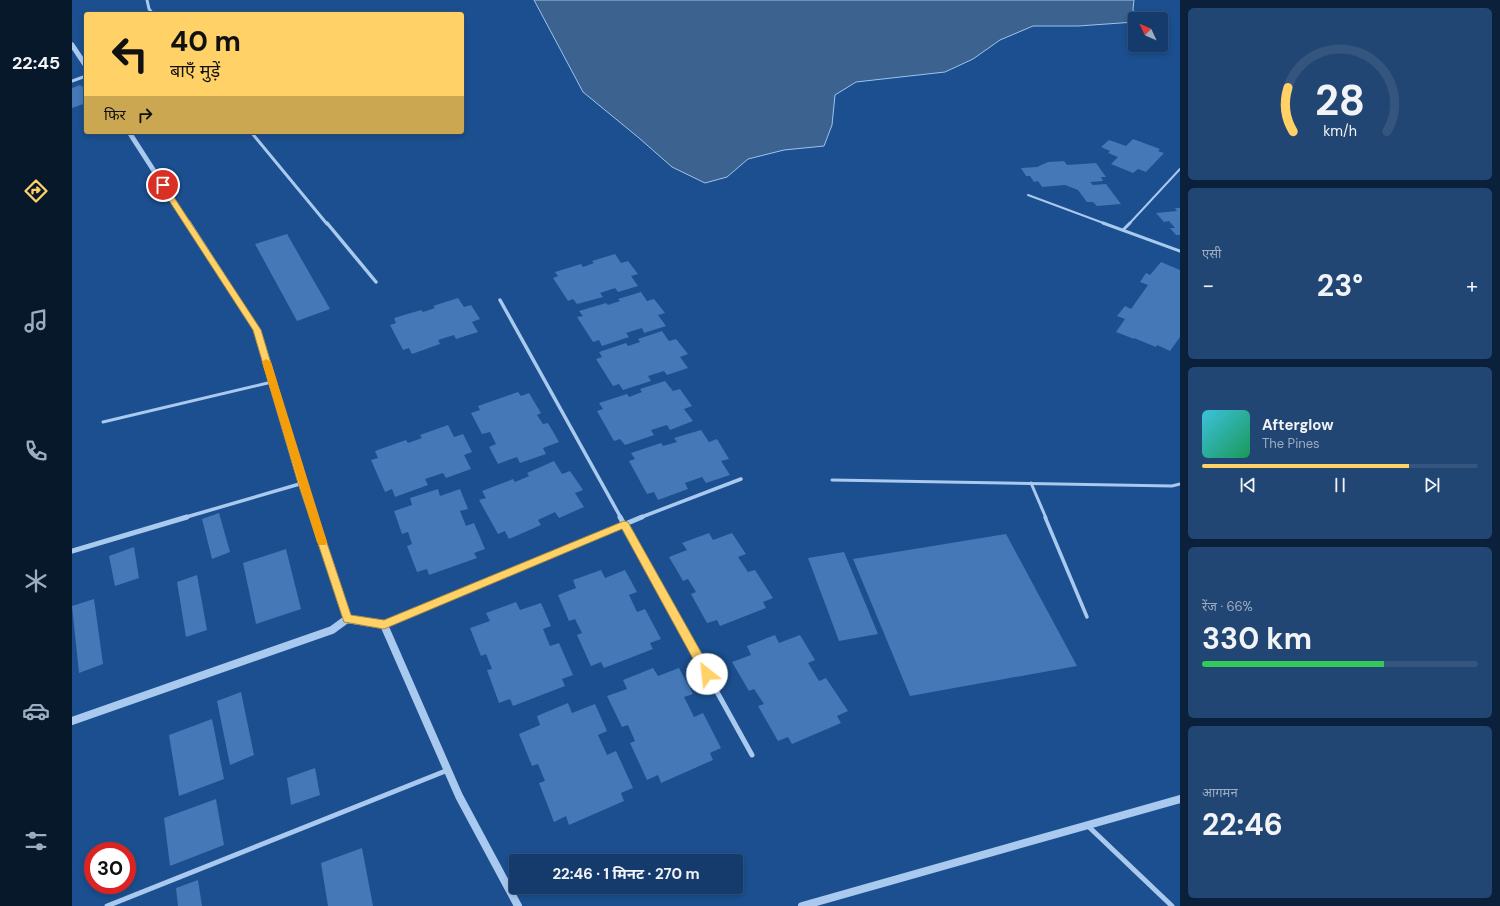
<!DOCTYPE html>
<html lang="hi">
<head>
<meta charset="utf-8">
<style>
  :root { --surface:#143b6b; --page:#214673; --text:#f1f3f6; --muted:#9dadc1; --line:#33557e; --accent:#ffd166 }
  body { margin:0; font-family:"DM Sans","Noto Sans Devanagari",sans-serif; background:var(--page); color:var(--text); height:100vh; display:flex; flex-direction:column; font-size:15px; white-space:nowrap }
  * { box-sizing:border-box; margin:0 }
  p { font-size:13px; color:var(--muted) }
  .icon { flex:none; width:22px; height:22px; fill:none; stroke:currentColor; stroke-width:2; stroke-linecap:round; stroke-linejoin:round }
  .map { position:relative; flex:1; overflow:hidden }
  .drawer { display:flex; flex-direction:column; gap:8px; padding:8px; background:#0b203b; width:320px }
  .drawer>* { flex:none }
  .top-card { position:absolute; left:12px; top:12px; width:380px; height:122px; border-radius:4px; box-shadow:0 2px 6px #0003,0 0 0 1px var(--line); background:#ffd166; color:#111; overflow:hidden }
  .needle { width:26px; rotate:314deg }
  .tools { position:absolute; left:1056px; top:12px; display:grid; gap:8px }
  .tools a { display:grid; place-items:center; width:40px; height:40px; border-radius:4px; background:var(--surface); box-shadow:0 2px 6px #0003,0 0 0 1px var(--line); font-size:20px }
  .speed { position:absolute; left:12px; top:842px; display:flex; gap:8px; font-size:20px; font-weight:700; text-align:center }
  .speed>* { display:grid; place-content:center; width:52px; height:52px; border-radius:50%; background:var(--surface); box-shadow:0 2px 6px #0003,0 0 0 1px var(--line); line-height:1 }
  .speed .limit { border:6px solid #d22; background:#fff; color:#111 }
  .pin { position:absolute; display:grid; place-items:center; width:34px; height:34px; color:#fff; margin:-17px; border:2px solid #fff; border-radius:50%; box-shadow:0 1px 4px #0007 }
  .me { position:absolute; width:44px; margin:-22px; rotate:331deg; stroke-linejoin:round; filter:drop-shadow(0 0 3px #0008) }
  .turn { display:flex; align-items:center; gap:14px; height:84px; padding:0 20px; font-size:18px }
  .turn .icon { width:52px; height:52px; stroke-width:2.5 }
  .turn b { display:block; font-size:28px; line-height:34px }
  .then { display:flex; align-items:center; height:38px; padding:0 20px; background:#0003; gap:8px; font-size:15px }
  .big { font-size:30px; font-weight:700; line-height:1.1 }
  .drawer .widget { flex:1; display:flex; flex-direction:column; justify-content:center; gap:6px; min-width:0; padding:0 14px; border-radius:6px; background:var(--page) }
  .drawer .dial { align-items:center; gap:0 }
  .dial svg { height:104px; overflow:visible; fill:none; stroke:var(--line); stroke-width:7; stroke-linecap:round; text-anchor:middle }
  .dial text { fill:var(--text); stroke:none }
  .song { display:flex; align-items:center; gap:12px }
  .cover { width:48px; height:48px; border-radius:6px; background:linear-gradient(135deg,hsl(190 70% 55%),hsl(150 70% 35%)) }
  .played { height:4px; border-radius:2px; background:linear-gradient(90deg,var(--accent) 75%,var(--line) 75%) }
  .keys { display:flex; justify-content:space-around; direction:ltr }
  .heat { display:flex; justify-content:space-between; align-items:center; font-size:22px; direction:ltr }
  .charge { height:6px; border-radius:3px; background:linear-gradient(90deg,#34c759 66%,var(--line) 0) }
  .trip { position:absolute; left:437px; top:854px; width:234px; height:40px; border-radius:4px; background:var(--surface); box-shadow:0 2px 6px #0003,0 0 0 1px var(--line); font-weight:700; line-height:40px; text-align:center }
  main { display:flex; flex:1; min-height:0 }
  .dock { display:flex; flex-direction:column; width:72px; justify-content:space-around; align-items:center; background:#08182b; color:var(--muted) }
  .dock .icon { width:28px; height:28px }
  .dock .selected { color:var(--accent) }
  .dock b { font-size:18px; color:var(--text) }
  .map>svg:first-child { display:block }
  .water { fill:#3c6290; stroke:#9cc4f0 }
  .building { fill:#4478b7 }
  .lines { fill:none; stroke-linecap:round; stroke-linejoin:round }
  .service-far2 { stroke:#a9c9ee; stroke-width:2 }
  .service-far1 { stroke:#a9c9ee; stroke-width:3 }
  .service { stroke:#a9c9ee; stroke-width:3.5 }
  .minor-far2 { stroke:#a9c9ee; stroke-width:3 }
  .minor-far1 { stroke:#a9c9ee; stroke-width:3.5 }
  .minor { stroke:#a9c9ee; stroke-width:5 }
  .tertiary-far2 { stroke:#a9c9ee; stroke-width:5 }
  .tertiary-far1 { stroke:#a9c9ee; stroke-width:6 }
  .tertiary { stroke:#a9c9ee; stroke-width:8 }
  .route { fill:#ffd166; stroke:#a68842 }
  .slow { fill:#f59e0b }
</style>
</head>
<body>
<main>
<nav class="dock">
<b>22:45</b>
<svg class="icon selected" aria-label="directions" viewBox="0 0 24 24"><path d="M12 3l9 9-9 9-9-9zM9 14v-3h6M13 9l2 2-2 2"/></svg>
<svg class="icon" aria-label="music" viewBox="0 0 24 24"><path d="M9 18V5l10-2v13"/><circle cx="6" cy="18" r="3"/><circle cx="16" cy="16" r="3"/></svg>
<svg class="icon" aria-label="phone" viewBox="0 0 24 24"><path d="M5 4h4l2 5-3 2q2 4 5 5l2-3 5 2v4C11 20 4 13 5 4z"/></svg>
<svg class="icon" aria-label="climate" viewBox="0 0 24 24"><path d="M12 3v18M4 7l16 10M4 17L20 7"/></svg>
<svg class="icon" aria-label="car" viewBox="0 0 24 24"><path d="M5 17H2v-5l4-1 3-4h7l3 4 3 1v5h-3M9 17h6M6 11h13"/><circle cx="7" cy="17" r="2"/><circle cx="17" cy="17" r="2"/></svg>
<svg class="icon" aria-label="filters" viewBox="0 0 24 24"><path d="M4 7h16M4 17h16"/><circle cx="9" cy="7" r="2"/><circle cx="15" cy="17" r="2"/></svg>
</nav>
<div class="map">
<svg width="1108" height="906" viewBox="0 0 1108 906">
  <rect width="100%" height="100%" fill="#1b4f8f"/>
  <polygon class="water" points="462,0 1062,0 1061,9 1063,22 1006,26 961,26 928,40 901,59 873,72 784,82 763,95 760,125 752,146 712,150 676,159 655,177 633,183 600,167 567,138 511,92"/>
  <g class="building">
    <polygon points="8,85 14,89 14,103 0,108 0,88"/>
    <polygon points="1061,139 1088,149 1086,151 1092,153 1074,172 1066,169 1061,173 1039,164 1046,157 1036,153 1038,151 1029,147 1037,140 1054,146"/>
    <polygon points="992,161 995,165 1024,163 1034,177 1029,177 1031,181 1018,182 1021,185 1034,184 1049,204 1025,206 1021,202 1015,202 1006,190 993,185 970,187 966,181 962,182 958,176 954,176 949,168 965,167 976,162"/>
    <polygon points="1103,208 1108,208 1108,235 1104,235 1098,228 1103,228 1097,221 1092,222 1084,213 1105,211"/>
    <polygon points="215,234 258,309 225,321 183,244"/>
    <polygon points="543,254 549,263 556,261 566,274 559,276 566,286 546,292 543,288 528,293 531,297 505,304 501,299 496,301 481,278 486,276 483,272 509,264 511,267 522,263 520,261"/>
    <polygon points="1089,262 1108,270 1108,337 1098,351 1085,345 1084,347 1062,338 1062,339 1044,332 1053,319 1045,316 1053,306 1059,309 1076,285 1068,282 1074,273 1078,275"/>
    <polygon points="569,292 575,301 582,299 593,313 586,315 594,326 572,333 570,328 554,333 557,337 530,346 527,340 521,342 505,317 511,316 507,311 534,303 536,305 548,301 546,299"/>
    <polygon points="386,298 392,307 399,305 408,319 400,322 406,332 384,339 382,335 366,340 368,344 340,354 337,348 331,350 318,325 324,323 322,318 349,310 351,312 363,308 361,306"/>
    <polygon points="590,331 597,341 604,339 616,354 608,357 616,368 595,375 592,371 576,376 579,381 551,390 547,384 541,386 524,359 530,357 527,352 554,343 556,346 568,342 566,339"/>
    <polygon points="593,381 601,391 608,389 620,406 612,409 621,421 598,430 595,425 579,430 582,435 553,445 548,439 542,441 525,411 531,409 527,403 555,394 557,397 570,392 568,389"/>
    <polygon points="446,392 449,396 457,393 469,413 465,415 471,424 476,423 487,442 471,448 474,454 448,463 445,457 426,464 417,447 424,444 418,432 410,434 399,413 408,410 406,406"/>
    <polygon points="376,425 382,437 391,434 400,452 392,455 399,469 374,478 371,473 353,479 356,485 323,497 320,489 313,492 299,460 306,458 303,451 334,440 336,443 350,438 348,435"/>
    <polygon points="629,430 637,442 645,439 657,459 649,461 658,475 634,483 630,477 613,483 616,489 586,500 582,492 575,494 557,461 563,459 559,453 589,443 591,446 605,442 602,438"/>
    <polygon points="482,461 490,474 498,471 511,490 503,493 512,507 487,518 483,512 466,520 469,525 437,539 433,531 426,534 407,500 414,498 410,491 441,479 443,482 457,476 455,473"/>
    <polygon points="366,489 368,496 388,489 396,509 388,511 394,526 402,523 413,549 402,553 405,558 357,575 355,569 345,572 335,546 340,544 336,532 330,534 322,511 340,505 338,498"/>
    <polygon points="147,513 158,552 140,559 130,519"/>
    <polygon points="637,533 641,540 660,533 674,554 666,557 676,572 683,570 701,598 691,602 694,608 648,626 645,620 635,623 619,594 624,592 616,579 611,581 597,557 615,550 610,543"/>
    <polygon points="934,534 1005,666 838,696 781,559"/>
    <polygon points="62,547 67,578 43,586 37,556"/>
    <polygon points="214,549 229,609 184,624 171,563"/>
    <polygon points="772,552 806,634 767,641 736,558"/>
    <polygon points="529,570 533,578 553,570 565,592 557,595 565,612 573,609 589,639 578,643 581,649 532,668 529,662 519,666 505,635 510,633 503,619 497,621 486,595 504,588 501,580"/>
    <polygon points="125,575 135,630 114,637 105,582"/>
    <polygon points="22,599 31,664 7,673 0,606"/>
    <polygon points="444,602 448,610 469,603 479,626 471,629 478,646 487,643 501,675 490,679 493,686 441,706 438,699 427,703 415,670 420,669 414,654 409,656 398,628 418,621 414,613"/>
    <polygon points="703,635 707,643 728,635 743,660 736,663 747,681 754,678 776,711 765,716 769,723 720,744 716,737 706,741 686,706 692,704 682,689 677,691 660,662 679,655 675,646"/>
    <polygon points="581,668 586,676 607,668 621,694 612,697 622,717 631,713 649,748 638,753 641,760 589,783 586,775 575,780 558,743 563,741 556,725 550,727 535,696 555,689 551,680"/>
    <polygon points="169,692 182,755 158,765 145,701"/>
    <polygon points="496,703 500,713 523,704 535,731 526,735 535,755 544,751 561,788 549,793 552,801 497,825 494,816 482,822 467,783 473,781 466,764 460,766 447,734 468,725 465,716"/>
    <polygon points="140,719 152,779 107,796 97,735"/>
    <polygon points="243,768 248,795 219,805 215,778"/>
    <polygon points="144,799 152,845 98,866 92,818"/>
    <polygon points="290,848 301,906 256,906 249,863"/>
    <polygon points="126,880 130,906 106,906 104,888"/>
  </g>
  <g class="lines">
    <g class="service-far2">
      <polyline points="956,195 1034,224"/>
      <polyline points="1057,224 1108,169"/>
    </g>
    <g class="service-far1">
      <polyline points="1031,223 1108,251"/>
      <polyline points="1051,230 1058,223"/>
      <polyline points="31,422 200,382"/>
      <polyline points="760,480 1100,486 1108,484"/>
      <polyline points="959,483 974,518"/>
    </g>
    <polyline class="service" points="973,517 1015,617"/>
    <g class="minor-far2">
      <polyline points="75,0 77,9 81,14"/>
      <polyline points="0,81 14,76"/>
      <polyline points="179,132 255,224"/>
    </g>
    <g class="minor-far1">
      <polyline points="255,223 304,282"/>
      <polyline points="428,300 549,518"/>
      <polyline points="111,518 231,483"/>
      <polyline points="567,518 669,479"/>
    </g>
    <g class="minor">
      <polyline points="548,517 680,755"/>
      <polyline points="0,551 115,517"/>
      <polyline points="312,625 570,517"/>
      <polyline points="1016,826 1100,906"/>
      <polyline points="35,906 376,770"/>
    </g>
    <g class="tertiary-far2">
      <polyline points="0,45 14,66"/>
      <polyline points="57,132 116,224"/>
    </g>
    <polyline class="tertiary-far1" points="116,223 185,330 242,518"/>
    <g class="tertiary">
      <polyline points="242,517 275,619"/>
      <polyline points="0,721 260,630 275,619 312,625 387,796 446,906"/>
      <polyline points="730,906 1108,799"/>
    </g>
  </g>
  <polygon class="route" points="88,183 94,185 189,330 235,483 279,615 312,620 552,521 556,522 639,670 641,674 639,677 635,679 631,677 550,529 312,629 272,622 226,483 181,330 87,185"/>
  <polygon class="slow" points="194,359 199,362 255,542 254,545 247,545 245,542 190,362"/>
</svg>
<div class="tools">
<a><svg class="needle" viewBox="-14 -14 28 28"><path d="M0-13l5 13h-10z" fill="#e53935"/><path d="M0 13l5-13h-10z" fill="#9dadc1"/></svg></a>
</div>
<div class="speed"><div class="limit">30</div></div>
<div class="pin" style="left:91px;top:185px;background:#d93025"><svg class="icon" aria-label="arrive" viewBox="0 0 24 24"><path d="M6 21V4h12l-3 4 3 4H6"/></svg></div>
<svg class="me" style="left:635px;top:674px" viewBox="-20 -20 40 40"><circle r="19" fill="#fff"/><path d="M0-13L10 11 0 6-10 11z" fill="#ffd166"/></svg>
<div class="trip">22:46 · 1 मिनट · 270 m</div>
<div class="top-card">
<div class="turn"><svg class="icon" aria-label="left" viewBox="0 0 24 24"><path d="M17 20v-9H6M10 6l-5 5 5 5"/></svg><div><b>40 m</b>बाएँ मुड़ें</div></div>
<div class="then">फिर<svg class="icon" aria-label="right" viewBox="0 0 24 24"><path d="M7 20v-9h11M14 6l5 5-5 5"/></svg></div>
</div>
</div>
<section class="drawer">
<div class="widget dial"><svg viewBox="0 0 100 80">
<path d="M14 69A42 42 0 1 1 86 69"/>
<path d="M14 69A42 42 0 0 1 10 35" stroke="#ffd166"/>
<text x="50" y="56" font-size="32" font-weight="700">28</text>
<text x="50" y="72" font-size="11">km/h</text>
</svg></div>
<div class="widget"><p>एसी</p>
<div class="heat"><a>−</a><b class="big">23°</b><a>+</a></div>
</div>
<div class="widget">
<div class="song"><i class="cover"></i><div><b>Afterglow</b><p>The Pines</p></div></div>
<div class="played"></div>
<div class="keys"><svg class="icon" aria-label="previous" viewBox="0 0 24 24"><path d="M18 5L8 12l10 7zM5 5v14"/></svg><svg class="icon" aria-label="pause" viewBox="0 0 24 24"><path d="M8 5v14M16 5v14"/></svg><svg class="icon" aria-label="next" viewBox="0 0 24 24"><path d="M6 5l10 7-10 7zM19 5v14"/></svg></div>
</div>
<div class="widget"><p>रेंज · 66%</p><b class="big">330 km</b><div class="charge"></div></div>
<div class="widget"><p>आगमन</p><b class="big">22:46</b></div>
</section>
</main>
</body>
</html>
